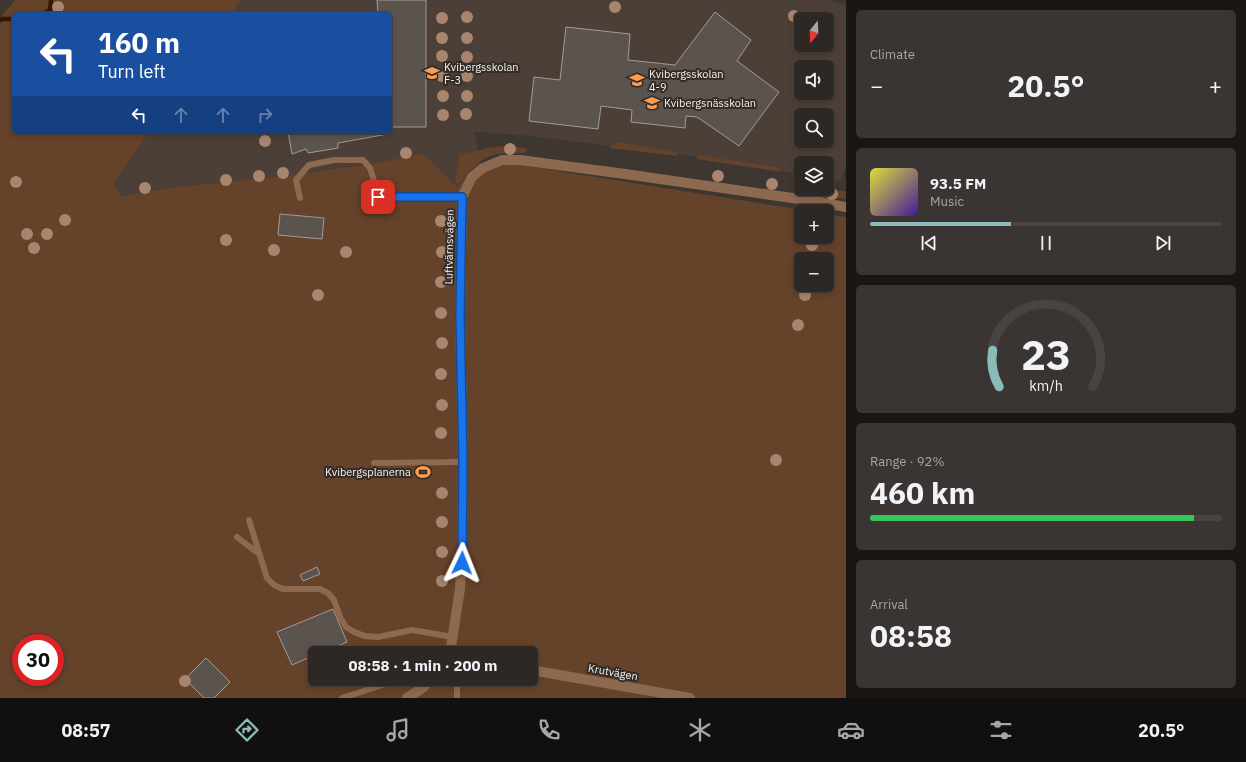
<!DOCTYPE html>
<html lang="en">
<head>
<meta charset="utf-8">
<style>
  :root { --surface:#2e2825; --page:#3a3432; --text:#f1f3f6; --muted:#a7a6a7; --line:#494442; --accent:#8bbbb9 }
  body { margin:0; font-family:"IBM Plex Sans",sans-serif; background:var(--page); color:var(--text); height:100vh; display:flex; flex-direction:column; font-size:15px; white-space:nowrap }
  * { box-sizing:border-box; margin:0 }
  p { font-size:13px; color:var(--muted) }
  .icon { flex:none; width:22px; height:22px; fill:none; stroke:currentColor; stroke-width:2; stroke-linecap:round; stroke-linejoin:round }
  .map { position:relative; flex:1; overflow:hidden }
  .panel { display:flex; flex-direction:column; gap:10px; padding:10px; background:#191614; width:400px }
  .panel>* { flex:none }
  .guide { position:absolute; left:12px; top:12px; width:380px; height:122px; border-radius:6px; box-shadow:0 2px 6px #0003,0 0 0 1px var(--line); background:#1a4fa0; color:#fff; overflow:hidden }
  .needle { width:26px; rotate:198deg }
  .tools { position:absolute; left:794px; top:12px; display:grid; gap:8px }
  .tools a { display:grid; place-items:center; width:40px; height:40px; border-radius:6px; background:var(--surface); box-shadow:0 2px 6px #0003,0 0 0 1px var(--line); font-size:20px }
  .speed { position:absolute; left:12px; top:634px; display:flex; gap:8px; font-size:20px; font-weight:700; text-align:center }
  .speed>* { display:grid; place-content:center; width:52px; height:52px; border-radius:50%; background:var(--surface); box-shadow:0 2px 6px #0003,0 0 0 1px var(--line); line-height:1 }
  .speed .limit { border:6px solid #d22; background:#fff; color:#111 }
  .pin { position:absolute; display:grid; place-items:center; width:34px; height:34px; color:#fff; margin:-17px; border-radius:8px; box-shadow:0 2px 6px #0006 }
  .me { position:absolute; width:44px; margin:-22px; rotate:2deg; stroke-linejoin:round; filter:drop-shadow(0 0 3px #0008) }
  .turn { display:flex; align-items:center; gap:14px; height:84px; padding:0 20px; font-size:18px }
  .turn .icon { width:52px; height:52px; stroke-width:2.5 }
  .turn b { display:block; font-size:28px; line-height:34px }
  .lanes { display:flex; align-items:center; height:38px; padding:0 20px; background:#0003; justify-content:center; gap:20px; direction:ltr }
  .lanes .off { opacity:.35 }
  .big { font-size:30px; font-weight:800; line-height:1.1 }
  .panel .tile { flex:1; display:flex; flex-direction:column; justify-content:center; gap:6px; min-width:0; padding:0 14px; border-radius:6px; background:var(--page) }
  .panel .dial { align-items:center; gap:0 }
  .dial svg { height:104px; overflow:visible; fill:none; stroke:var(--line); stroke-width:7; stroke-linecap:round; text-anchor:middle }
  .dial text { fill:var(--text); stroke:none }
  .song { display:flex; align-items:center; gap:12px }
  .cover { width:48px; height:48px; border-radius:6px; background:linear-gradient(135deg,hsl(60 70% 55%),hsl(260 70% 35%)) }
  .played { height:4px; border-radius:2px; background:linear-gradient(90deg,var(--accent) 40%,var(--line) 40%) }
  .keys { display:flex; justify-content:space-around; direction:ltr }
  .heat { display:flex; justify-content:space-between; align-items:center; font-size:22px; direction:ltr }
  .charge { height:6px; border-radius:3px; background:linear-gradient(90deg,#34c759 92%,var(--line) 0) }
  .trip { position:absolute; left:308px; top:646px; width:230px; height:40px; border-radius:6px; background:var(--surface); box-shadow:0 2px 6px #0003,0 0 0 1px var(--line); font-weight:800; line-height:40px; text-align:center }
  .menu { display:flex; height:64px; justify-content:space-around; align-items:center; background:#12100f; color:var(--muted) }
  .menu .icon { width:28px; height:28px }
  .menu .current { color:var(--accent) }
  .menu b { font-size:18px; color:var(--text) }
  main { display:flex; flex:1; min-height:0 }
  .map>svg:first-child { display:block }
  .built { fill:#4c3f37; fill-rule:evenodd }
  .green { fill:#65422a; fill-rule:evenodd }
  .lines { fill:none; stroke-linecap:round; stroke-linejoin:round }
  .stream { stroke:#351801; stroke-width:4.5 }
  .building { fill:#5b534e; stroke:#a59b95 }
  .service { stroke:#8d6950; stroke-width:6 }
  .minor { stroke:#8d6950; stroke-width:10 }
  .tree { fill:#a8856e }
  .route-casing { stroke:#114b97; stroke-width:10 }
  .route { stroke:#1a73e8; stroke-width:7 }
  .labels { text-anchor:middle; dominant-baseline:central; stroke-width:4; stroke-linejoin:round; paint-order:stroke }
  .poi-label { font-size:11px; fill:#f8f3f0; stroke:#332c27; text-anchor:start }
  .street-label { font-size:11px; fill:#f8f3f0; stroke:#332c27 }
</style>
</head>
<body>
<main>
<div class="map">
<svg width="846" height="698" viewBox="0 0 846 698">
  <rect width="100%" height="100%" fill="#3d3631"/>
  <path class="built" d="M241,0h587l18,5v161l-6,15 -13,-3v-15h-26v11l-100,-17 -181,-22 -46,-3 7,32 -24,23 -34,-34 -46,10 -100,14 -110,11 -45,8 -9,-11 36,-53h241v-118h-159zM801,19h26v26h-26zM801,67h26v26h-26zM801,115h26v26h-26z"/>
  <g class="green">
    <path d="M15,0h226l-10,14h-217v118h135l-36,53 9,11 45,-8 110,-11 100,-14 46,-10 34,34 24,-23h33l295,47h-8v26h26v-23l19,3v481h-846v-680zM801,259h26v26h-26zM21,643h34v34h-34zM315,653h216v26h-216z"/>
    <polygon points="618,142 674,152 677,153 677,156 609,148 613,144"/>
    <path d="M503,146l23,2 1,2 -3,3c-6,0 -12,-1 -19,0 -21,1 -33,14 -45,30l-5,1 4,-29 29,-7z"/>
    <polygon points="697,155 776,167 782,172 697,159"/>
    <polygon points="825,191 846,191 846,199 824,196"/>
  </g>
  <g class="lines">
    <g class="stream">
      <polyline points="32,14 35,14"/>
      <polyline points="43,14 50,10 51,0"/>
      <polyline points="0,20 3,19 14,19"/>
    </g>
  </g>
  <g class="building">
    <polygon points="377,0 426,0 426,127 390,127 390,14 378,14"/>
    <polygon points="715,12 751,40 737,61 779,92 739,146 697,117 686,116 685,128 631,122 632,110 601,106 598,129 529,121 534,77 560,80 566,27 630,34 628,60 675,65"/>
    <polygon points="288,132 388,132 388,134 338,143 338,148 308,153 306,149 292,154"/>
    <polygon points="280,214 324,218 322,239 278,235"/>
    <polygon points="317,567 320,574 303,581 300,575"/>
    <polygon points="333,609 347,642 321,653 315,653 315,655 292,665 277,632"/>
    <polygon points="396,646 399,653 386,653 385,651"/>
    <polygon points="206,658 230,682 214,698 204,698 185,679"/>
  </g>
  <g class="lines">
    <g class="service">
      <polyline points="300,198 296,180 309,165 334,160 363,160 370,168 379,197 462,197"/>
      <polyline points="374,463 463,462"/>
      <polyline points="249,520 267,578 274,585 283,589 320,589 328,593 334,600 340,617 346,627 354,632 365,636 378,637 412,630 453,637"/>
      <polyline points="237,537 259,554"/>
      <polyline points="455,679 457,687 457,698"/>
      <polyline points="342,698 401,679"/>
    </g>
    <g class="minor">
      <polyline points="450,653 460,589 462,550 463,462 460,316 462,197 472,177 483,168 502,160 520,160 625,174 820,202 846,207"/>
      <polyline points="531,670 690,698"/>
      <polyline points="407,698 424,687 430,679"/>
    </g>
  </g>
  <g class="tree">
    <circle cx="58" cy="7" r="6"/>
    <circle cx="615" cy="7" r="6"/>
    <circle cx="794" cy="16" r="6"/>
    <circle cx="467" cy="17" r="6"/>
    <circle cx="442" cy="18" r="6"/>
    <circle cx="442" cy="38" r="6"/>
    <circle cx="467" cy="38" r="6"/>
    <circle cx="442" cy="56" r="6"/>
    <circle cx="467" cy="57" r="6"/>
    <circle cx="442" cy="76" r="6"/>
    <circle cx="467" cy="76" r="6"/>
    <circle cx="443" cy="96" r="6"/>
    <circle cx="467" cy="96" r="6"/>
    <circle cx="466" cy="114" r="6"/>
    <circle cx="443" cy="115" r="6"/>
    <circle cx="265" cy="141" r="6"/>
    <circle cx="510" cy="149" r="6"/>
    <circle cx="406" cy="153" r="6"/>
    <circle cx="283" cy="173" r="6"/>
    <circle cx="259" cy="176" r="6"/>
    <circle cx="718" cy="176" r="6"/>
    <circle cx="226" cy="180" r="6"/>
    <circle cx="16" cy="182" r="6"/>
    <circle cx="772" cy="184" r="6"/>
    <circle cx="145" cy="188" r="6"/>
    <circle cx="832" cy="194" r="6"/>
    <circle cx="65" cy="220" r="6"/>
    <circle cx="441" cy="221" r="6"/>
    <circle cx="27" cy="234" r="6"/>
    <circle cx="47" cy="234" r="6"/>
    <circle cx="226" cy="240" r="6"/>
    <circle cx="812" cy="245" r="6"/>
    <circle cx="34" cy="248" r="6"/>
    <circle cx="274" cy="250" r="6"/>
    <circle cx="346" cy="252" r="6"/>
    <circle cx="442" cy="252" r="6"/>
    <circle cx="441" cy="282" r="6"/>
    <circle cx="318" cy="295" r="6"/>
    <circle cx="805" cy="295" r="6"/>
    <circle cx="441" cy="313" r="6"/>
    <circle cx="798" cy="325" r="6"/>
    <circle cx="442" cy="343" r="6"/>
    <circle cx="441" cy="374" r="6"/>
    <circle cx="442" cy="405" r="6"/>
    <circle cx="441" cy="433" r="6"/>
    <circle cx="776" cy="460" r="6"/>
    <circle cx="442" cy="493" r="6"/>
    <circle cx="442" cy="522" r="6"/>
    <circle cx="442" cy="552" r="6"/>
    <circle cx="442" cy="581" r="6"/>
    <circle cx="185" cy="681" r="6"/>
  </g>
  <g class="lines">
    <g class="route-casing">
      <polyline id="route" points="378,197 462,197 460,316 463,462 462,563"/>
    </g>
    <use href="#route" class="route"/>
  </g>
  <defs>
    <g id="school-bare" transform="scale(1.2)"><path d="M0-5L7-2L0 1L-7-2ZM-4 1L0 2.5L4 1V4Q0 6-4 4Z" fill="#fd9d54" stroke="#332c27" stroke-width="2.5" paint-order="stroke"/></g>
    <g id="stadium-bare" transform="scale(1.2)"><path d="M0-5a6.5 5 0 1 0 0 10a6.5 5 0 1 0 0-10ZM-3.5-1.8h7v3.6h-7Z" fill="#fd9d54" stroke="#332c27" stroke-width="2.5" paint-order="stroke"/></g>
  </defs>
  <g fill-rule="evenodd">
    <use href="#school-bare" x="432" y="73"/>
    <use href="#school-bare" x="637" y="80"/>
    <use href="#school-bare" x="652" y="103"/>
    <use href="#stadium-bare" x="423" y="472"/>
  </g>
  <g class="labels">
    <g class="poi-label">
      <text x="444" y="67">Kvibergsskolan<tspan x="444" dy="13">F-3</tspan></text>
      <text x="649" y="74">Kvibergsskolan<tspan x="649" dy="13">4-9</tspan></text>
      <text x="664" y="103">Kvibergsnässkolan</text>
      <text x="411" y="472" text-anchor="end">Kvibergsplanerna</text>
    </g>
    <g class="street-label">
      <text transform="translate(449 247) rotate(-89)">Luftvärnsvägen</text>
      <text transform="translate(613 672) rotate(10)">Krutvägen</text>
    </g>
  </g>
</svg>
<div class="tools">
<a><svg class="needle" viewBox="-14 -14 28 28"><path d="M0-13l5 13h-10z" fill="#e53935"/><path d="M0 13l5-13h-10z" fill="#a7a6a7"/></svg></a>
<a><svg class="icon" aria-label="sound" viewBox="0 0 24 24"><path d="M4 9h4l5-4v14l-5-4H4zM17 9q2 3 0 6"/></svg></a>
<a><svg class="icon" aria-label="search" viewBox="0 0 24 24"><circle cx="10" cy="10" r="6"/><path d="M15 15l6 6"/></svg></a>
<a><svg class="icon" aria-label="layers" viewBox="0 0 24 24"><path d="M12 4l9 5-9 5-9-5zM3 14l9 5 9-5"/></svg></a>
<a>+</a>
<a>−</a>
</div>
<div class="speed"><div class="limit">30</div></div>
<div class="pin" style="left:378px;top:197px;background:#d93025"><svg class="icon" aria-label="arrive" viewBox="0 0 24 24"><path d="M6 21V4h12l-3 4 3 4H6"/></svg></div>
<svg class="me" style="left:462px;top:563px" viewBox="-20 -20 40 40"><path d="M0-17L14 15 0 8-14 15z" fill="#1a73e8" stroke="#fff" stroke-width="4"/></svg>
<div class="trip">08:58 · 1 min · 200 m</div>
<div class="guide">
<div class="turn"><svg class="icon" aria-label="left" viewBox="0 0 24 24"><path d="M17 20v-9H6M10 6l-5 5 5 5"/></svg><div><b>160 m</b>Turn left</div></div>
<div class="lanes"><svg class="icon" aria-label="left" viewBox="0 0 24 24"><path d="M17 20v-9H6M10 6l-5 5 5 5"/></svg><svg class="icon off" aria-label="ahead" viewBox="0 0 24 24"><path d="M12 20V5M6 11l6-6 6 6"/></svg><svg class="icon off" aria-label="ahead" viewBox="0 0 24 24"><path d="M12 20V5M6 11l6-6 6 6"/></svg><svg class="icon off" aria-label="right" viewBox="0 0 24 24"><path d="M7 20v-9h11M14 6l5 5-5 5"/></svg></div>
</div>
</div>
<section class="panel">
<div class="tile"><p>Climate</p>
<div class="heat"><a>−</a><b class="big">20.5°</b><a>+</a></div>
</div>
<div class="tile">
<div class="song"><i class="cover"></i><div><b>93.5 FM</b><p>Music</p></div></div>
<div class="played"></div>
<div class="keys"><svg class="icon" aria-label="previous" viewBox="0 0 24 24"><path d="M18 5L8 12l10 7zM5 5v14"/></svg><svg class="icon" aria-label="pause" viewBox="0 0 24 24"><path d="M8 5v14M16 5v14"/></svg><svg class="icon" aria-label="next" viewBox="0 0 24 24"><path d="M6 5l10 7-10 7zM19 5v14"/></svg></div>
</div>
<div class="tile dial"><svg viewBox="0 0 100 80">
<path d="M14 69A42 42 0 1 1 86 69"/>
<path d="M14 69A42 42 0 0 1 9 41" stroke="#8bbbb9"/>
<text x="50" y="56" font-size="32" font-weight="700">23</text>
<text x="50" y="72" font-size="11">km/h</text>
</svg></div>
<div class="tile"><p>Range · 92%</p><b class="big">460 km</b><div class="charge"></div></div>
<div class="tile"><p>Arrival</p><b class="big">08:58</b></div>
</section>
</main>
<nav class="menu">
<b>08:57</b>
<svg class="icon current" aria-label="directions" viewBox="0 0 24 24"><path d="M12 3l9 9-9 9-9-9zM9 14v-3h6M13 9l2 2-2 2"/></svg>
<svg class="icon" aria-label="music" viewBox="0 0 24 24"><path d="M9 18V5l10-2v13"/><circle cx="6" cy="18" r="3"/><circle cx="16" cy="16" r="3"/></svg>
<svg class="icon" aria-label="phone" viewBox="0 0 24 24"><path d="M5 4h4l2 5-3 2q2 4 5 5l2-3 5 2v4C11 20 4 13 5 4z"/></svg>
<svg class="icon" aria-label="climate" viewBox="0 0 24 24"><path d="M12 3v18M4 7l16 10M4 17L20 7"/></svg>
<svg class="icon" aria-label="car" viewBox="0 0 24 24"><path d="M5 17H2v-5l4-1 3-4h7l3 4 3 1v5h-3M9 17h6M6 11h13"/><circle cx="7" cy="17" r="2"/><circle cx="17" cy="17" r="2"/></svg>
<svg class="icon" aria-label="filters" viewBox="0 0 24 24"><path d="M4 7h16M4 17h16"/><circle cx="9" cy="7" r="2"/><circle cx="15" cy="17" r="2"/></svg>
<b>20.5°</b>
</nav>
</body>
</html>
